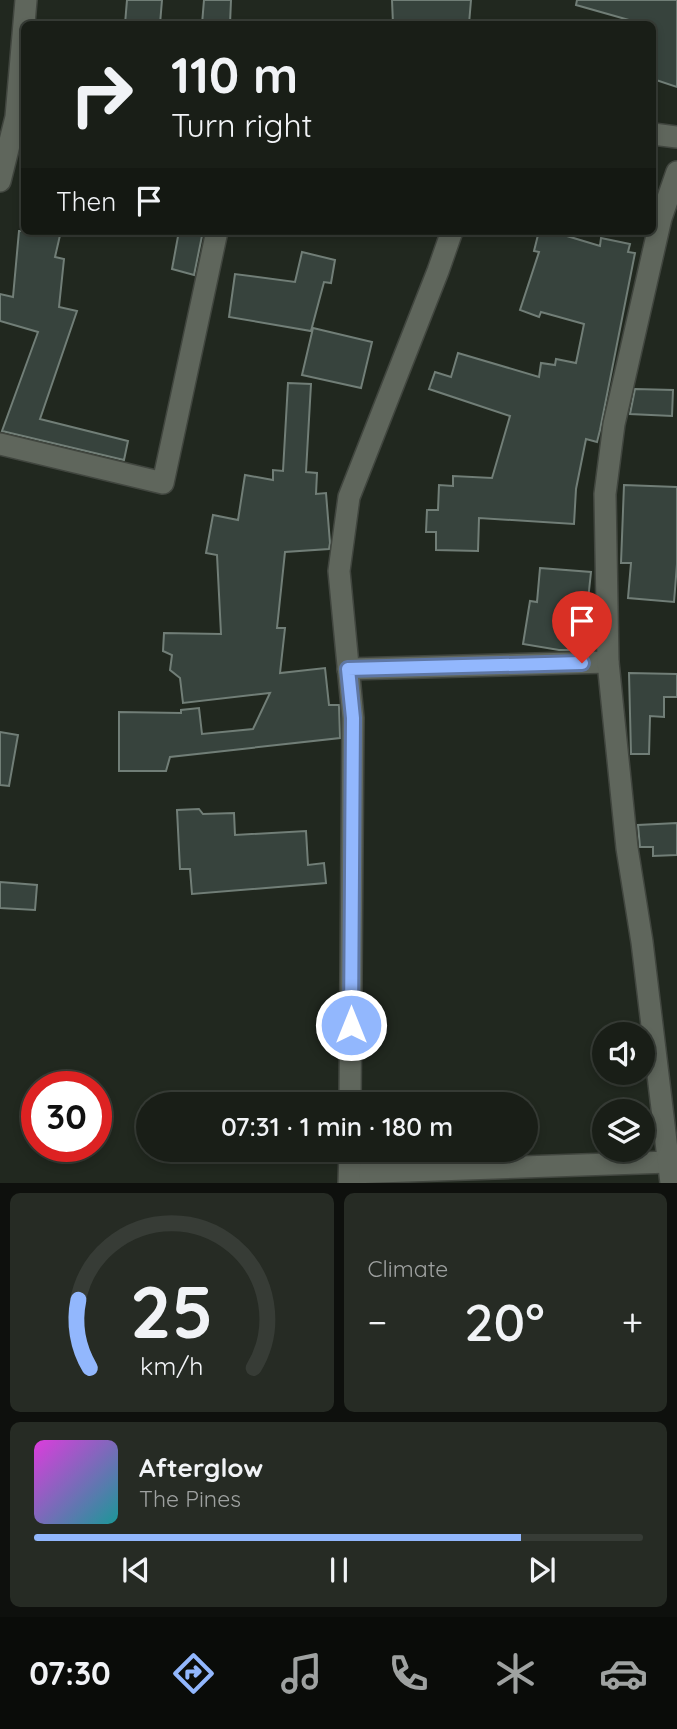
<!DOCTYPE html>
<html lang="en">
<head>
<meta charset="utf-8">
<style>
  :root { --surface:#191e17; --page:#262b24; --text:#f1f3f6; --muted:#9fa2a1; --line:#373c36; --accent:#92b7fd }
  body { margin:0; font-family:Quicksand,sans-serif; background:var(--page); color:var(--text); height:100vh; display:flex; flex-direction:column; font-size:26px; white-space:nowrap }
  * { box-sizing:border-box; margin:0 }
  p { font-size:23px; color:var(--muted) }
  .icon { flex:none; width:38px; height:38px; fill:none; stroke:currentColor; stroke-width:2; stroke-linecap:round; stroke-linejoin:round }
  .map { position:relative; height:1183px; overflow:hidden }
  .sheet { display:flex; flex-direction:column; gap:10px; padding:10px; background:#0e100d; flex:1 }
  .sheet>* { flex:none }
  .guide { position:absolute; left:21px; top:21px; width:635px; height:214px; border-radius:10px; box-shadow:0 4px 10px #0003,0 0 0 2px var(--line); background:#191e17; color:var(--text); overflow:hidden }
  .fabs { position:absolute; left:592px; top:1022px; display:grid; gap:14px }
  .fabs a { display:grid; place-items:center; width:63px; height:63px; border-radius:50%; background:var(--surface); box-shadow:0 4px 10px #0003,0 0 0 2px var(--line); font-size:35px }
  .speed { position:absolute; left:21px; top:1071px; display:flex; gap:14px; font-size:35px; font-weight:700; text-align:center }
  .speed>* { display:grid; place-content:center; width:91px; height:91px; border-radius:50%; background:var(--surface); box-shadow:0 4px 10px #0003,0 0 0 2px var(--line); line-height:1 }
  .speed .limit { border:10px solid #d22; background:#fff; color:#111 }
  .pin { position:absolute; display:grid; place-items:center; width:60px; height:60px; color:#fff; margin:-72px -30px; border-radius:50% 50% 50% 0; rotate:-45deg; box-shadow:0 0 7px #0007 }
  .pin .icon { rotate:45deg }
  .me { position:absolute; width:77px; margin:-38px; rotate:0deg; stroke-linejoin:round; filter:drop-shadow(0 0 5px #0008) }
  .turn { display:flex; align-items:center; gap:24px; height:147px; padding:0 35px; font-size:32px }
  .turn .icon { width:91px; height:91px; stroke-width:2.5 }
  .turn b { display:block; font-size:49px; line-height:60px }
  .then { display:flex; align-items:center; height:66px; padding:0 35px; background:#0003; gap:14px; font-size:26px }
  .big { font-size:52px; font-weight:600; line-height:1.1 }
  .sheet .widget { flex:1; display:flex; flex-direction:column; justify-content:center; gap:10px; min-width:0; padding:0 24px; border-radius:10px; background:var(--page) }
  .sheet .dial { align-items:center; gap:0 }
  .dial svg { height:182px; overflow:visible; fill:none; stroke:var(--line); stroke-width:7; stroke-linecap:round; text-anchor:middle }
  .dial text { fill:var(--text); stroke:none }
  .song { display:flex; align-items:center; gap:21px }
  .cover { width:84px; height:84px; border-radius:10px; background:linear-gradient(135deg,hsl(300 70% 55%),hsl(180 70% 35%)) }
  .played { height:7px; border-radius:4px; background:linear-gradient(90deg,var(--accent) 80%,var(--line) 80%) }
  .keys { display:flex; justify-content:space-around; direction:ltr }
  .heat { display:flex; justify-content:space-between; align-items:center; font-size:38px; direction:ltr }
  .sheet .tiles { flex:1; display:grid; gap:10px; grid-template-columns:1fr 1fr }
  .widget:last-child { grid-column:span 2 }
  .trip { position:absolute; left:136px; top:1092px; width:402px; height:70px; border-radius:35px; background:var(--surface); box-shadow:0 4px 10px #0003,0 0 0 2px var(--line); font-weight:600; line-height:70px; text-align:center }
  .menu { display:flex; height:112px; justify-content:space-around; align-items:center; background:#0a0c09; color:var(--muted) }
  .menu .icon { width:49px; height:49px }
  .menu .selected { color:var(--accent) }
  .menu b { font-size:32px; color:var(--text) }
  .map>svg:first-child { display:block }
  .building { fill:#37433d; stroke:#717e77; stroke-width:2 }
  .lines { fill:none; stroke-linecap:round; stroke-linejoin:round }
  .street-casing { stroke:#41463f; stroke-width:24 }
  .street { stroke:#5f665c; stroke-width:21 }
  .route-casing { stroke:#5f77a4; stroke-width:18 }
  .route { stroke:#92b7fd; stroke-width:12 }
</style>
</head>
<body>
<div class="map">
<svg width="677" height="1183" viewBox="0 0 677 1183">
  <rect width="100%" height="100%" fill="#21281f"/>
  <g class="building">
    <polygon points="127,0 162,0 160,24 125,24"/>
    <polygon points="204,0 231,0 230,24 202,24"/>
    <polygon points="392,0 471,0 469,24 393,24"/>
    <polygon points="577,0 677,0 677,87 653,79 653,24 643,24 576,5"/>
    <polygon points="19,231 61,231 55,257 64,259 59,307 77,311 40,419 128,441 124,460 2,431 38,332 0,321 0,294 13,297"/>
    <polygon points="179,231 203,231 194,275 172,269"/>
    <polygon points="539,231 569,231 567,236 600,246 601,238 630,244 628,252 635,253 600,430 597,442 586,439 576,489 574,524 479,518 478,551 436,550 436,532 426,532 427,510 438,510 439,485 453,486 453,476 492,478 510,416 429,389 435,372 451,377 458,353 539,377 541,363 555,365 556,359 576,363 584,324 541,312 539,317 520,310 539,252 534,251"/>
    <polygon points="302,252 335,260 331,283 324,282 311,331 229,317 235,274 295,282"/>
    <polygon points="313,328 372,342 361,388 302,375"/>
    <polygon points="288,383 311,384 306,472 317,473 316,494 326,493 330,543 329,549 285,552 277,628 285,628 280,673 325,668 329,705 339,705 340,738 170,757 166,771 119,771 119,712 181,713 181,710 199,708 202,734 253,729 270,693 183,703 180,678 170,670 172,655 163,651 164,633 221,634 217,555 206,553 213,515 238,520 245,475 273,480 273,470 283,471"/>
    <polygon points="635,389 673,390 672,416 630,414"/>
    <polygon points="624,485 677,487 677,564 674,602 628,598 631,563 621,563"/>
    <polygon points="540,568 591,572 588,600 583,600 574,650 559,650 523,644 530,601 537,602"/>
    <polygon points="629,673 677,674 677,697 664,697 664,717 650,716 649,754 631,754"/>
    <polygon points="0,732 18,735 9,786 0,785"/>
    <polygon points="199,809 203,814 234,813 235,835 306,831 308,865 324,863 326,883 192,894 190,869 180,869 177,810"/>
    <polygon points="677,823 677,855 653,856 653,847 640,847 638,825"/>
    <polygon points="0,882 37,885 35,910 0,908"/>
  </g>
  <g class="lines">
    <g class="street-casing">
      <g id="street">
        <polyline points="653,134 677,137"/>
        <polyline points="0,181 16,117 26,0"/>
        <polyline points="0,444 163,483 217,231"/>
        <polyline points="348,669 608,662"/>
        <polyline points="350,1104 353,718 339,571 349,497 438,271 452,231"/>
        <polyline points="350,1173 669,1162"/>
        <polyline points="349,1183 350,1150"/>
        <polyline points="671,1183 642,942 627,848 608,662 605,494 614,424 661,218 677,172"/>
      </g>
    </g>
    <use href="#street" class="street"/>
  </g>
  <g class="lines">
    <g class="route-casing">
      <polyline id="route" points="351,1025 353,718 348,669 582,663"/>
    </g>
    <use href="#route" class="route"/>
  </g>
</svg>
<div class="fabs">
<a><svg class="icon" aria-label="sound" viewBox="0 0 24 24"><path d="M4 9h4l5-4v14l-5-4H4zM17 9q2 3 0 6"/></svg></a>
<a><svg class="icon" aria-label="layers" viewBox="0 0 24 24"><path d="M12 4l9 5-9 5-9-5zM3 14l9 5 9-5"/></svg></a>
</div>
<div class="speed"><div class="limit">30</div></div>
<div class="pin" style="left:582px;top:663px;background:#d93025"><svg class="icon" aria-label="arrive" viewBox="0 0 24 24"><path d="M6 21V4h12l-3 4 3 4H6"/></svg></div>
<svg class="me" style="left:351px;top:1025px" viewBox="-20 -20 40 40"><circle r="17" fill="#92b7fd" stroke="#fff" stroke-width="3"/><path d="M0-11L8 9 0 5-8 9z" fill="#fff"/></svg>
<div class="trip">07:31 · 1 min · 180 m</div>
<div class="guide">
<div class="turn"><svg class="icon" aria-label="right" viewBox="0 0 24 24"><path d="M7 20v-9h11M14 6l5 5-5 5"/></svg><div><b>110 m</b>Turn right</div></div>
<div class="then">Then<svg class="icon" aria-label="arrive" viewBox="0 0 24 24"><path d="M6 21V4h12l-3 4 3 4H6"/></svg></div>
</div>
</div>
<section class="sheet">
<div class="tiles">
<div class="widget dial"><svg viewBox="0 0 100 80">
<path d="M14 69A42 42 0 1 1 86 69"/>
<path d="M14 69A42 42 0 0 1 9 39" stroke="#92b7fd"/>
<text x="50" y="56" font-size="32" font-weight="700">25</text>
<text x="50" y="72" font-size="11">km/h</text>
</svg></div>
<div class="widget"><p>Climate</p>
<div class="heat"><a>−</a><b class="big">20°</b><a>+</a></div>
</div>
<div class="widget">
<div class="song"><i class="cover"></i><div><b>Afterglow</b><p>The Pines</p></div></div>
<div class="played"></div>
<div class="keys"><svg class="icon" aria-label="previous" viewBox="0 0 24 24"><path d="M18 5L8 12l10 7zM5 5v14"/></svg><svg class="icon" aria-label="pause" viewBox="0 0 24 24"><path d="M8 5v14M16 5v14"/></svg><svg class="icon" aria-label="next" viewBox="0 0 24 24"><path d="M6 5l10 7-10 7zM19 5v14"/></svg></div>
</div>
</div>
</section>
<nav class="menu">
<b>07:30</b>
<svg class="icon selected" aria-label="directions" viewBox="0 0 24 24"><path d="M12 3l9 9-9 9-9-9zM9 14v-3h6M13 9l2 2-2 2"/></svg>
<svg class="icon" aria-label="music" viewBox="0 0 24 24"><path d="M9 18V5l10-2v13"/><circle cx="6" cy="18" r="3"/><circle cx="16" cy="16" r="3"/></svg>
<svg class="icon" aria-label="phone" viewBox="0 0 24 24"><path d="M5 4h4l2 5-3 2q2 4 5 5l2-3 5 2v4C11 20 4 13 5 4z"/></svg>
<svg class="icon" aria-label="climate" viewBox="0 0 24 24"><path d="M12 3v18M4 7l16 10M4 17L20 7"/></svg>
<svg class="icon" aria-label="car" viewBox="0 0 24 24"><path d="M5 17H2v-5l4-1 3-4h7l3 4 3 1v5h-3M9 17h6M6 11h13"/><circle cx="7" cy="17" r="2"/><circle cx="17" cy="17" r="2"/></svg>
</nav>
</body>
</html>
